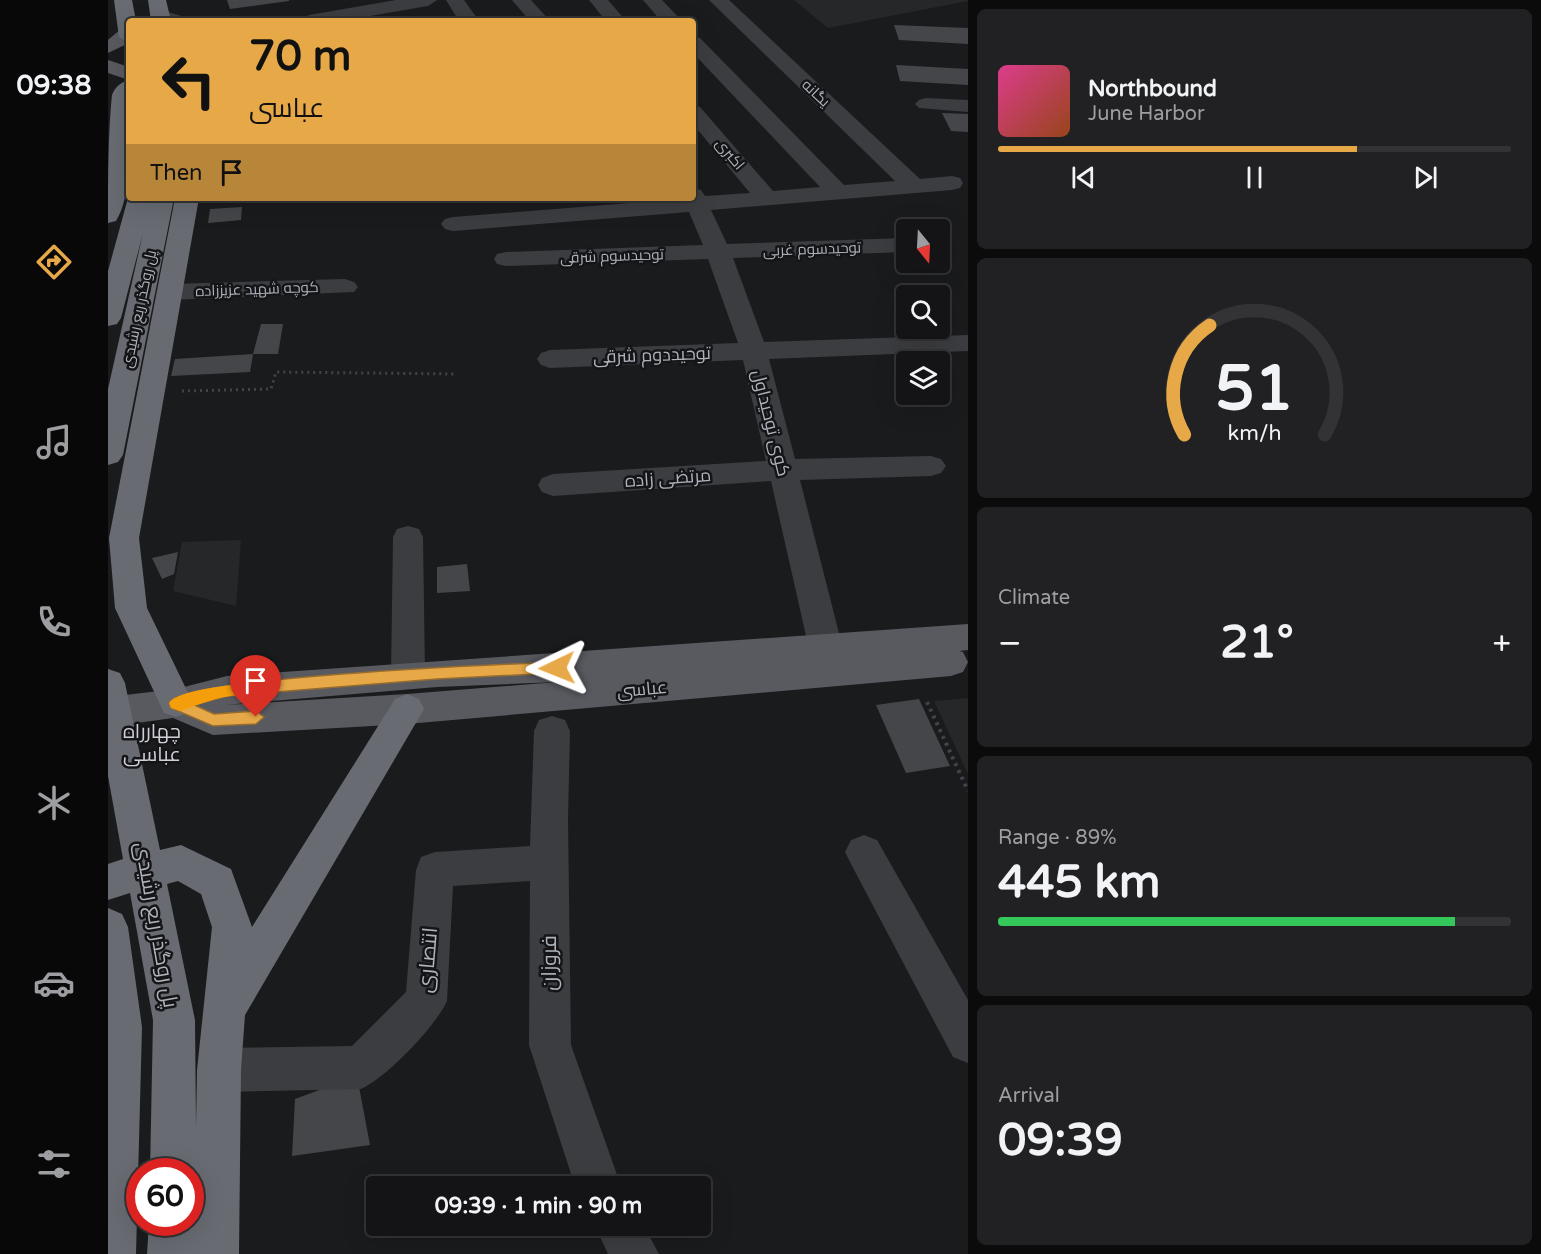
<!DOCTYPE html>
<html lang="en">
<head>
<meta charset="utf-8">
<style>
  :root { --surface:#141416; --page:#212123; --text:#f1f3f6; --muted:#9d9ea1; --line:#333335; --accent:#e7a848 }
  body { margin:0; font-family:"Varela Round",Cairo,sans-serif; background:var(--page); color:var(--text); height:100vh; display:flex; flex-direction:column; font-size:22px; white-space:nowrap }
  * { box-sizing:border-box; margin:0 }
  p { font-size:20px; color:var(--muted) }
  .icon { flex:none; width:33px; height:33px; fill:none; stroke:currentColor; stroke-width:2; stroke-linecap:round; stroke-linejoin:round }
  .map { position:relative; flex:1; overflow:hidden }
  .side { display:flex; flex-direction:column; gap:9px; padding:9px; background:#0b0b0c; width:573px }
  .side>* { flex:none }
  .hud { position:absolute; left:18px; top:18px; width:570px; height:183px; border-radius:6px; box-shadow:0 6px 24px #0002,0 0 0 2px var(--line); background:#e7a848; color:#111; overflow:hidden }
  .needle { width:39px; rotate:162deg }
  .controls { position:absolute; left:788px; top:219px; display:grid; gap:12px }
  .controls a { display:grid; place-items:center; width:54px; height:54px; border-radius:6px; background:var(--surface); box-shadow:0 6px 24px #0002,0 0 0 2px var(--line); font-size:30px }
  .speed { position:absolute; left:18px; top:1158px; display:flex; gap:12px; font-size:30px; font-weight:700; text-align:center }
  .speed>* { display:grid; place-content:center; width:78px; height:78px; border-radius:50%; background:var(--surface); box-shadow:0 6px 24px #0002,0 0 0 2px var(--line); line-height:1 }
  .speed .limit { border:9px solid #d22; background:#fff; color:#111 }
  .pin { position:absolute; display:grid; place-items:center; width:51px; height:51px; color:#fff; margin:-62px -26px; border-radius:50% 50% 50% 0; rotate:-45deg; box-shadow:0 0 6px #0007 }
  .pin .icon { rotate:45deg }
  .me { position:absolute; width:66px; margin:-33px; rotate:268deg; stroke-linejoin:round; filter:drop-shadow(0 0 4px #0008) }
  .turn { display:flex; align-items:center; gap:21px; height:126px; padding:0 24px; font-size:27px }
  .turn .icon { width:78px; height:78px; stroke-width:2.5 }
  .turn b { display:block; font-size:42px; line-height:51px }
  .then { display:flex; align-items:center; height:57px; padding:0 24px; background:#0003; gap:12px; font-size:22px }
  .big { font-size:45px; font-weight:700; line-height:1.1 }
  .side .widget { flex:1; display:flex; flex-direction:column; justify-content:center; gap:9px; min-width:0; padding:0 21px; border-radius:9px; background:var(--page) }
  .side .dial { align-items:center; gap:0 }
  .dial svg { height:156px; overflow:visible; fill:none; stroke:var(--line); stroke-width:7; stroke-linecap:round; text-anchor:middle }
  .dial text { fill:var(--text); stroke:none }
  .song { display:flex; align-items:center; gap:18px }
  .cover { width:72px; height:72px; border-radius:9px; background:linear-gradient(135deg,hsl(330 70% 55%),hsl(20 70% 35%)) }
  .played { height:6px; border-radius:3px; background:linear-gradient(90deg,var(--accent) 70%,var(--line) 70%) }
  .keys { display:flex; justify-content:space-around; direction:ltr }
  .heat { display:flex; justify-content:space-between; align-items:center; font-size:33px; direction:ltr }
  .charge { height:9px; border-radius:4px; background:linear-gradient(90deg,#34c759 89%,var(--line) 0) }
  .trip { position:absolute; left:258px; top:1176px; width:345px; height:60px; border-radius:6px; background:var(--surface); box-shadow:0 6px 24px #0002,0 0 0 2px var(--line); font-weight:700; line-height:60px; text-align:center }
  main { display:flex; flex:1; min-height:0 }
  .tabs { display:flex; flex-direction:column; width:108px; justify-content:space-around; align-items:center; background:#080809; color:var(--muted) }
  .tabs .icon { width:42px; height:42px }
  .tabs .current { color:var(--accent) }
  .tabs b { font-size:27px; color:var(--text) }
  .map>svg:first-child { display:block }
  .built { fill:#262729 }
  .building { fill:#454649 }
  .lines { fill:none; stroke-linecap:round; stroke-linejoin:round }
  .path-far1 { stroke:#424448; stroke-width:3; stroke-dasharray:2 4; stroke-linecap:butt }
  .path { stroke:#424448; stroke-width:4; stroke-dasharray:3 4.5; stroke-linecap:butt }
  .minor { fill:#3c3d41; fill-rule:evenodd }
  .major { fill:#585a60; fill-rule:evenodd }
  .highway { fill:#686b72; fill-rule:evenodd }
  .route { fill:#e7a848; stroke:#966d2f; stroke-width:1.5 }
  .slow { fill:#f59e0b }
  .labels { text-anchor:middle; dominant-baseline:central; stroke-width:5; stroke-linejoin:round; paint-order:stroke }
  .far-street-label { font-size:15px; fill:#aeb3bb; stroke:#151518 }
  .street-label { font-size:18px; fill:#aeb3bb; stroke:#151518 }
  .neighbourhood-label { font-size:20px; fill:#cfd1d7; stroke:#151518 }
  .near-street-label { font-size:21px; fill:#aeb3bb; stroke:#151518 }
</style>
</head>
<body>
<main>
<nav class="tabs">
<b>09:38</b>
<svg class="icon current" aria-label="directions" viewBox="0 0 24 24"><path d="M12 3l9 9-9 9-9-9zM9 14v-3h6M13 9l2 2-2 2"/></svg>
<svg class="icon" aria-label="music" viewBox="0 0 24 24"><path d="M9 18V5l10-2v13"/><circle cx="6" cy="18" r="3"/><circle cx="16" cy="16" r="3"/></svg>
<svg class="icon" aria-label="phone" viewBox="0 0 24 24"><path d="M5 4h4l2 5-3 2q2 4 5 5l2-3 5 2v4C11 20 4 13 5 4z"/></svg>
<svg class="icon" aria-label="climate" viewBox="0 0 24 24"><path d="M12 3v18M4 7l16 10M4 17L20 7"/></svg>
<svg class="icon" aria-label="car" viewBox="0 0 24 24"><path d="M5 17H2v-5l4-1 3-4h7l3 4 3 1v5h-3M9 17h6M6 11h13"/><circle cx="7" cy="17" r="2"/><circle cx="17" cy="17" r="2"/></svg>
<svg class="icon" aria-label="filters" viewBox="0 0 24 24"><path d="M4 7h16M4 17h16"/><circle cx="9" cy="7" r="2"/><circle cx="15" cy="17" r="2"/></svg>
</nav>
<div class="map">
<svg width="860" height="1254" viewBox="0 0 860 1254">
  <rect width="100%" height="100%" fill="#1a1b1d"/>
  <g class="built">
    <polygon points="686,0 860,0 860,1 720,28"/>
    <polygon points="133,540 128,606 65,591 74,542"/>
    <polygon points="860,698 860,774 826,701"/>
  </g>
  <g class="building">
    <polygon points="119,0 181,0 181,1 122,9"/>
    <polygon points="786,25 860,28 860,44 791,40"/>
    <polygon points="788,65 860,69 860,85 792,81"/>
    <polygon points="834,113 860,114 860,132 843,131"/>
    <polygon points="134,207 133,220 100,223 102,209"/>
    <polygon points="153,324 175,324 170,354 145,354"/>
    <polygon points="145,354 142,372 63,376 67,359"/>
    <polygon points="70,552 66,574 54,579 44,558"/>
    <polygon points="359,564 362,591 329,593 329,567"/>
    <polygon points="811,699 842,766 798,773 768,705"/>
    <polygon points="249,1076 262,1145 184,1156 187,1099"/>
  </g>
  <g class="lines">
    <polyline class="path-far1" points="74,391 163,389 168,372 347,374"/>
    <polyline class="path" points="819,702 860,791"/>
    <g class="minor">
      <polygon points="288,0 329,0 320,6 233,21 191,21 201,15"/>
      <polygon points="338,0 356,0 371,21 351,21"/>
      <polygon points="404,0 423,0 442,21 422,21"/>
      <polygon points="481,0 500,0 518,21 498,21"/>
      <polygon points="535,0 554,0 574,21 553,21"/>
      <polygon points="601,0 621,0 812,179 844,176 852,178 855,183 852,188 844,190 603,210 619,244 798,238 798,252 625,258 656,342 860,335 860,351 661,359 687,459 823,456 833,459 838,466 833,473 823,476 692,480 735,649 730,658 718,662 706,658 701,649 663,481 445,496 434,492 430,485 434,478 445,474 658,461 635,360 442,368 433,365 429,359 433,353 442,350 630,343 600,259 398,266 389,264 386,259 389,254 398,252 595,245 581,212 345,231 337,229 333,224 337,219 345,217 585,198 585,188 593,190 597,196 642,193 585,124 585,105 592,107 665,191 712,187 585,53 585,36 592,38 736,185 787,181"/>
      <polygon points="53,10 77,17 80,21 46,20 44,16"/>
      <polygon points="818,98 860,100 860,112 811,108 807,104 811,100"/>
      <polygon points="237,279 246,282 250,287 246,292 62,300 53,297 49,292 53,287 62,284"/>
      <polygon points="300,526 311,529 315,537 317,675 312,685 300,689 288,685 283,675 285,537 289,529"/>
      <path d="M444,716l13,4 5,11 -2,89 3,225 50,141h-46l-46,-141 1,-164 -77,5 -6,115c-11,25 -61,77 -86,88l-142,3 -15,-7 -7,-15 7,-15 15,-7 133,-2 54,-54 10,-122 5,-13 14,-5 95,-6 4,-115 5,-11z"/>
      <polygon points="756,835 769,840 860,1000 860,1063 845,1057 743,864 737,852 743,840"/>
      <polygon points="487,1226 536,1226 551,1254 500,1254"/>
    </g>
    <g class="major">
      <polygon points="21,27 21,43 0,53 0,40 13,29"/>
      <polygon points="0,60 21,67 21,80 0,73"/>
      <path d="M860,624v26l-9,1 4,1 5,10 -5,10 -12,4 -544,48 -194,11 -40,-17 -65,9v-30l68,-8 51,-13zM449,682l-150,12 -182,11 212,-18z"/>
    </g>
    <g class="highway">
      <polygon points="6,0 24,0 28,21 21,21 21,43 11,37"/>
      <polygon points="40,0 58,0 63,21 43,21"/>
      <path d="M21,80c0,34 6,114 -13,141l-8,2c0,-39 0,-90 4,-128 3,-8 9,-13 17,-15z"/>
      <polygon points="20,198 66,198 15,455 10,462 0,465 0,389 35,233 13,318 9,324 0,326 0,271"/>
      <polygon points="67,198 91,198 31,538 39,608 85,703 80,713 68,717 56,713 7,608 1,538"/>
      <path d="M0,669l12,4 5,10 35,167 21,-5 50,24 21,58 143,-228 12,-5 12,5 5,10 -179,306 -4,55 -2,184h-92l2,-32h41l4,-46 -4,9v-13h-40l3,-152 -23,-127 -22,7v-36l15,-5 -15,-83zM70,881l23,13 11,33 -15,143 -1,57 -1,-107 -28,-136z"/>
      <polygon points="0,908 14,914 20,927 34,1027 28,1254 0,1254"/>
    </g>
  </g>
  <path class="route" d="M449,662l7,6 -7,5 -120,6 -210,17 -33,9 20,9 42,-3 8,6 -8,7 -43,2 -42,-18 -2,-5c13,-26 341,-39 388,-41z"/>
  <path class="slow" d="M155,682l7,5c-5,10 -21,7 -31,8 -22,2 -39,9 -59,16l-9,-3 -2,-5c8,-14 77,-20 94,-21z"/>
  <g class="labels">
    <g class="far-street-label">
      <text transform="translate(708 93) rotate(43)">یگانه</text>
      <text transform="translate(622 154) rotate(50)">اکبری</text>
      <text transform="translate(704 249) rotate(-2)">توحیدسوم غربی</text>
      <text transform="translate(504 256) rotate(-2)">توحیدسوم شرقی</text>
      <text transform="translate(149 289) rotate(-2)">کوچه شهید عزیززاده</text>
      <text transform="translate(31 309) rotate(-78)">پل روگذر ربع رشیدی</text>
    </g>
    <g class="street-label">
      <text transform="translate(544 355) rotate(-2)">توحیددوم شرقی</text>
      <text transform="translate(663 423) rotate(76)">کوی توحیداول</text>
      <text transform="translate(560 478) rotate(-4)">مرتضی زاده</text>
      <text transform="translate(534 689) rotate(-5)">عباسى</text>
    </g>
    <g class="neighbourhood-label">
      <text x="44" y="732">چهارراه<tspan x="44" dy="23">عباسی</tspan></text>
    </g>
    <g class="near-street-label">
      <text transform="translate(48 925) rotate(80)">پل روگذر ربع رشیدی</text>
      <text transform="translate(320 960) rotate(-85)">انتصاری</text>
      <text transform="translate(441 963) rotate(-90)">فروزان</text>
    </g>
  </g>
</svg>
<div class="controls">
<a><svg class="needle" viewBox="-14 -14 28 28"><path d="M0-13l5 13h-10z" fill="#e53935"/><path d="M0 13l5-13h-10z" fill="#9d9ea1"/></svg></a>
<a><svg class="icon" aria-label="search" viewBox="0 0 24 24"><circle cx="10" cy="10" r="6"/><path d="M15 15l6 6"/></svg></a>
<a><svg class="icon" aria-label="layers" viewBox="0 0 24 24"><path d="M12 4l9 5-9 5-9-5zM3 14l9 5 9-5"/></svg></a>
</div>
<div class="speed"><div class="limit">60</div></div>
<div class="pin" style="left:148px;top:717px;background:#d93025"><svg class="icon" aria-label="arrive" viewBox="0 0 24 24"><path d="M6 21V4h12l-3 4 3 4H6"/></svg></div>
<svg class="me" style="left:449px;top:668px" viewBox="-20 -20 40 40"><path d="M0-17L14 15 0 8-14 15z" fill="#e7a848" stroke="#fff" stroke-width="4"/></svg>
<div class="trip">09:39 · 1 min · 90 m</div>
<div class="hud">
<div class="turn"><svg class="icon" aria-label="left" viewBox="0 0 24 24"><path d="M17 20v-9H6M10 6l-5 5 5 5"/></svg><div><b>70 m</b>عباسى</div></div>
<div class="then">Then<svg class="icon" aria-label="arrive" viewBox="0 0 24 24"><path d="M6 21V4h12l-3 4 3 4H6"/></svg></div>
</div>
</div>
<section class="side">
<div class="widget">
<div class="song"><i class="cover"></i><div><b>Northbound</b><p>June Harbor</p></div></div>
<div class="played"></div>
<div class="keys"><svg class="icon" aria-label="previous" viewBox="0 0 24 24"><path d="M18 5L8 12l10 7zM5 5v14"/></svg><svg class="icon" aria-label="pause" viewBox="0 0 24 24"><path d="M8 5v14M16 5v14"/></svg><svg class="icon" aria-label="next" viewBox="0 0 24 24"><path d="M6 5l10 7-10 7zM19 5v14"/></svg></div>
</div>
<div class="widget dial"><svg viewBox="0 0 100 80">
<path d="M14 69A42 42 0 1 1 86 69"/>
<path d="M14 69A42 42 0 0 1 27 13" stroke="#e7a848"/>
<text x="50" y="56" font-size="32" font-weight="700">51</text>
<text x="50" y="72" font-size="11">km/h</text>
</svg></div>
<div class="widget"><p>Climate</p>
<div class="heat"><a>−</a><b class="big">21°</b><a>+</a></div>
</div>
<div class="widget"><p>Range · 89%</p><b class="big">445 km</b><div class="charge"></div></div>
<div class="widget"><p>Arrival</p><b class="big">09:39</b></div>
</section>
</main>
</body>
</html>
